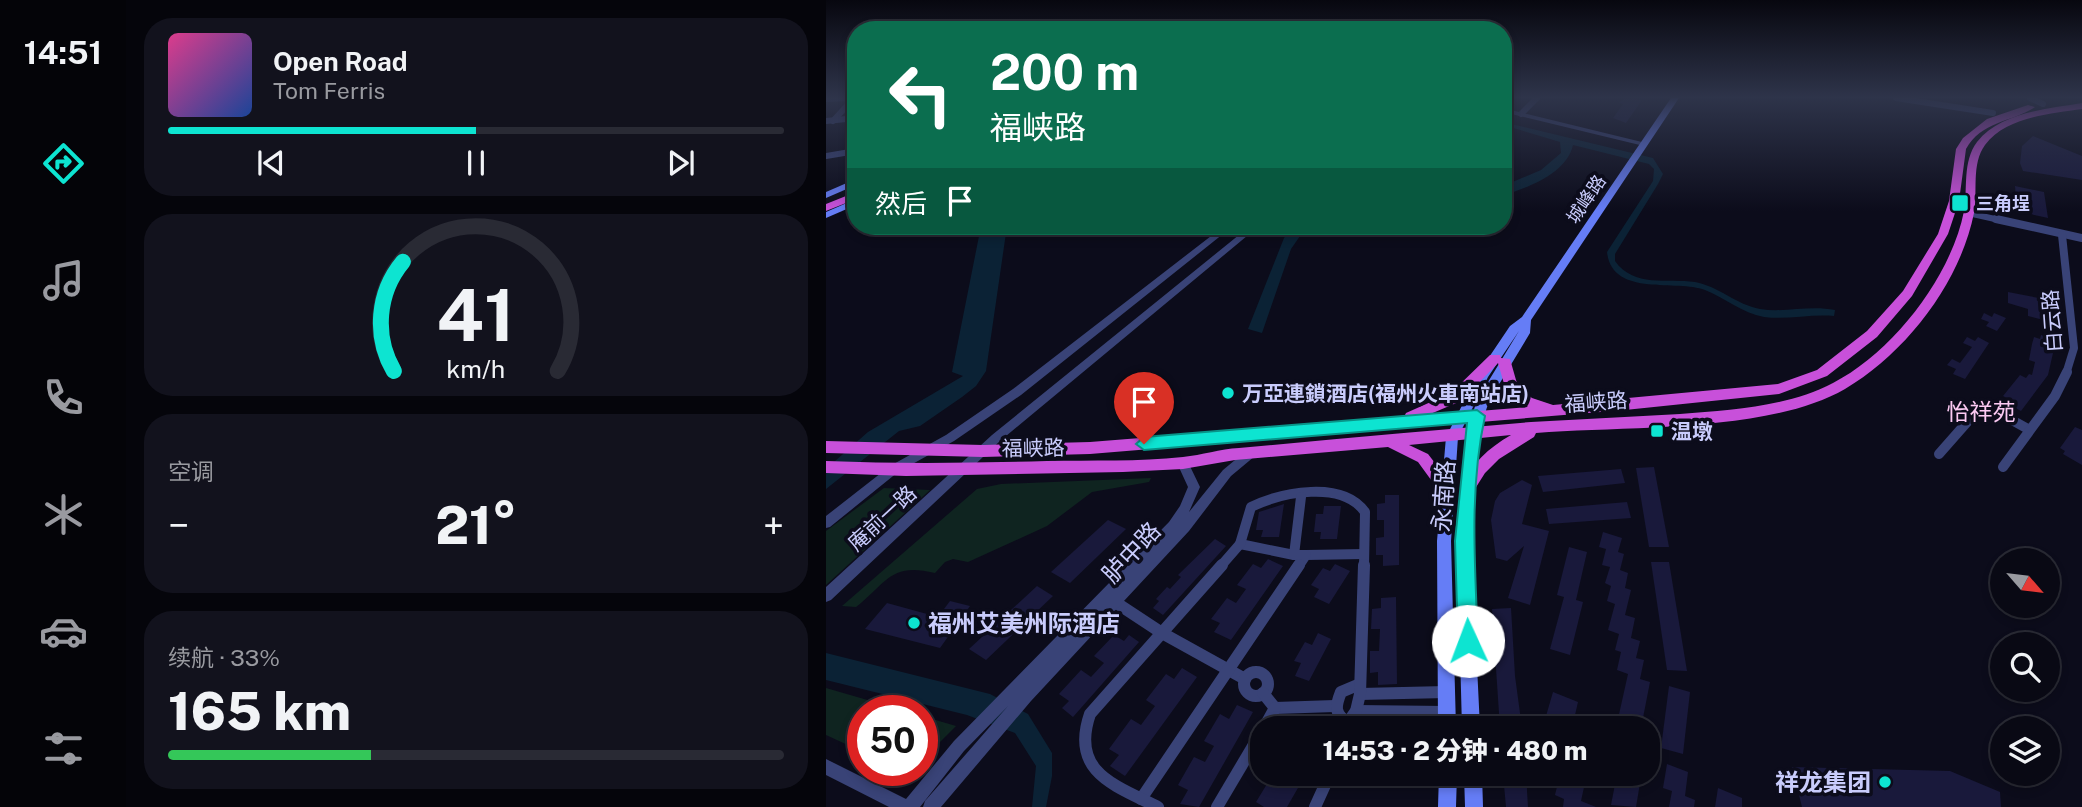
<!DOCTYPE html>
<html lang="zh">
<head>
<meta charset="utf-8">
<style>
  :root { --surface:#090914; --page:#12121d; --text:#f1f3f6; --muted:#999aa0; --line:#292a34; --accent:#0de4d1 }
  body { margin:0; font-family:"Public Sans","Noto Sans SC",sans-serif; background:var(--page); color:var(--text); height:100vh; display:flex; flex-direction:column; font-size:26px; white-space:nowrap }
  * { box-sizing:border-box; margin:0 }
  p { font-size:23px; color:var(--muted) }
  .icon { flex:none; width:38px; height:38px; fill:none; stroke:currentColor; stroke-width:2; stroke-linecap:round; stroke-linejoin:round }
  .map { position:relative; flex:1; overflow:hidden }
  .details { display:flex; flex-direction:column; gap:18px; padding:18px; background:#05050b; width:700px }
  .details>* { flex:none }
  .guide { position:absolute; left:21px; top:21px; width:665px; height:214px; border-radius:28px; box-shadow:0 4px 10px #0003,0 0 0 2px var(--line); background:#0b6e4f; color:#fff; overflow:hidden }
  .needle { width:46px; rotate:118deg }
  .buttons { position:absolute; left:1164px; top:548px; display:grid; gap:14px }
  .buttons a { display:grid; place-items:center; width:70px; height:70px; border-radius:50%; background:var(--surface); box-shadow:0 4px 10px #0003,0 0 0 2px var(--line); font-size:35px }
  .speed { position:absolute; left:21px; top:695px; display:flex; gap:14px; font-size:35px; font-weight:700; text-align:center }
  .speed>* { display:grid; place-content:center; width:91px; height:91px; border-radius:50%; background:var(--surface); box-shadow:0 4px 10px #0003,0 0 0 2px var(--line); line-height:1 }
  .speed .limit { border:10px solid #d22; background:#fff; color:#111 }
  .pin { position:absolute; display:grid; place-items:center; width:60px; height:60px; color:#fff; margin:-72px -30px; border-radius:50% 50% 50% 0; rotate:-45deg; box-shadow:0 0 7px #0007 }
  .pin .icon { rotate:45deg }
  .me { position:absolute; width:77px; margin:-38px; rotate:358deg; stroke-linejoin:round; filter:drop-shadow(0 0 5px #0008) }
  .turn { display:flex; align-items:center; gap:24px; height:147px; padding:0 28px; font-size:32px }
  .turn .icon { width:91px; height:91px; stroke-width:2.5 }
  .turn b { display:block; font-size:49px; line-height:60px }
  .then { display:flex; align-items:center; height:66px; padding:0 28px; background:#0003; gap:14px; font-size:26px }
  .big { font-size:52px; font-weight:800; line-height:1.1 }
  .details .card { flex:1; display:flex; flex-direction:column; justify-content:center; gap:10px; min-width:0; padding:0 24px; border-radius:28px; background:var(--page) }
  .details .dial { align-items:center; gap:0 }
  .dial svg { height:182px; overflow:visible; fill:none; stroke:var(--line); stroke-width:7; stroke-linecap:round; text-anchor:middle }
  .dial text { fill:var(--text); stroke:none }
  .song { display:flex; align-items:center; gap:21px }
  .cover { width:84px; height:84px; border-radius:10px; background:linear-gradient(135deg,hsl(330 70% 55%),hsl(220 70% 35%)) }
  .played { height:7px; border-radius:4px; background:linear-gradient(90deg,var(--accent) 50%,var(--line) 50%) }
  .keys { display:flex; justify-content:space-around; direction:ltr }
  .heat { display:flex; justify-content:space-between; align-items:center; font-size:38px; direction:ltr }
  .charge { height:10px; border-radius:5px; background:linear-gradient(90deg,#34c759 33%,var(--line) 0) }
  .trip { position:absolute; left:424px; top:716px; width:410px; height:70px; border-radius:28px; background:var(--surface); box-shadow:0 4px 10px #0003,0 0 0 2px var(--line); font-weight:800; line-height:70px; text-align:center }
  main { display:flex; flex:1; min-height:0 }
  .tab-bar { display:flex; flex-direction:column; width:126px; justify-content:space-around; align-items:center; background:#040408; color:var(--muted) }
  .tab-bar .icon { width:49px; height:49px }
  .tab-bar .active { color:var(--accent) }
  .tab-bar b { font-size:32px; color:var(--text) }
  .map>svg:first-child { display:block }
  .green { fill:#0f2420 }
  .water { fill:#0b2235 }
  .building { fill:#19193b }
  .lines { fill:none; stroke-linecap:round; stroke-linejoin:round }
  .minor-far3 { stroke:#394377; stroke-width:6 }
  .minor-far2 { stroke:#394377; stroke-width:8 }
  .minor-far1 { stroke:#394377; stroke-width:10 }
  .minor { stroke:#394377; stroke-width:12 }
  .tertiary { fill:#394377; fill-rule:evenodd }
  .secondary { fill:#657df6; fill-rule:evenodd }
  .trunk { fill:#c850da; fill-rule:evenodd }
  .route { fill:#0de4d1; stroke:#089488; stroke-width:2 }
  .poi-dot { fill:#0de4d1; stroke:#0c0c1b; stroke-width:2.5 }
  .labels { text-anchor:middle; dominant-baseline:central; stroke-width:7; stroke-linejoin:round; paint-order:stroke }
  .far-street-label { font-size:18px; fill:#c9ccfc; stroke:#0c0c1b }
  .far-poi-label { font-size:18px; font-weight:bold; fill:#c9ccfc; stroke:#0c0c1b; text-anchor:start }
  .street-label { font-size:21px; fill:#c9ccfc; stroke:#0c0c1b }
  .poi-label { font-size:21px; font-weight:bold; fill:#c9ccfc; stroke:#0c0c1b; text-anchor:start }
  .neighbourhood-label { font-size:23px; fill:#fccaf3; stroke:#0c0c1b }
  .near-street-label { font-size:24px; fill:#c9ccfc; stroke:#0c0c1b }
  .near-poi-label { font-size:24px; font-weight:bold; fill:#c9ccfc; stroke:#0c0c1b; text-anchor:start }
</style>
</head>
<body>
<main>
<nav class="tab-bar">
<b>14:51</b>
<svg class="icon active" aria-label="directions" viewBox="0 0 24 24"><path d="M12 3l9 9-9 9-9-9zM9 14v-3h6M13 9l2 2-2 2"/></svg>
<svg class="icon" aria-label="music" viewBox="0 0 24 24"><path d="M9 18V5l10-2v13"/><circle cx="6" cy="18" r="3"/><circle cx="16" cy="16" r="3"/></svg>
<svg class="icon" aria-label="phone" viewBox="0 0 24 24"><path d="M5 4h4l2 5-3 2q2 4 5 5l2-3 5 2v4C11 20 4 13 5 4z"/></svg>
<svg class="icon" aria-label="climate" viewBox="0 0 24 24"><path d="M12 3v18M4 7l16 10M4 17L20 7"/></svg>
<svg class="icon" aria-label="car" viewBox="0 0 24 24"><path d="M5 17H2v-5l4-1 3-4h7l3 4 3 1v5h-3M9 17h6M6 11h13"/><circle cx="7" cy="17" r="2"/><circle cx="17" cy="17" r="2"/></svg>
<svg class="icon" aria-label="filters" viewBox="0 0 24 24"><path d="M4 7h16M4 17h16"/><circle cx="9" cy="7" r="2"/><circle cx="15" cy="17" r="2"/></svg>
</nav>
<section class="details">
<div class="card">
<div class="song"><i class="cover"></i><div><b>Open Road</b><p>Tom Ferris</p></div></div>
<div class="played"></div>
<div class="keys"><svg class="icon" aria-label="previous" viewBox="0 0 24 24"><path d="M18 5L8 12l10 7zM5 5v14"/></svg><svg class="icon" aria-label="pause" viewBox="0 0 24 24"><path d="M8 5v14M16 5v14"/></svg><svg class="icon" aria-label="next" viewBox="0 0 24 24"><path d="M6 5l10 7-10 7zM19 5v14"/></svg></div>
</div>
<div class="card dial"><svg viewBox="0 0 100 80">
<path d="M14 69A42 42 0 1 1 86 69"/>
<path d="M14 69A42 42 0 0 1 18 21" stroke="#0de4d1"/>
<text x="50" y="56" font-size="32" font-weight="700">41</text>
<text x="50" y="72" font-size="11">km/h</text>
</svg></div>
<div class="card"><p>空调</p>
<div class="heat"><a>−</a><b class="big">21°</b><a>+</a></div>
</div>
<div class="card"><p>续航 · 33%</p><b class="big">165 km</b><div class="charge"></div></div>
</section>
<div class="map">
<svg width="1256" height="807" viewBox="0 0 1256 807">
  <rect width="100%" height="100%" fill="#0c0c1b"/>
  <g class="green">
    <path d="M325,478l-2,4 -57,10 -45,34 -79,36 -15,-3 -8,3 -10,11c-45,-11 -48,10 -79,34l-14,-1 135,-117 24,-5z"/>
    <polygon points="58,488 104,490 0,585 0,531"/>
    <polygon points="0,688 76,710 37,710 37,752 0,735"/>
    <polygon points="96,716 130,726 96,760"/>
  </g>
  <g class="water">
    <path d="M677,122l150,36 10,16 -5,10 -43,70v7c19,27 52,17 80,21 23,4 42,23 65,27 25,4 49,-4 75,1l-1,6c-24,-2 -47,4 -70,1 -22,-4 -39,-19 -59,-27 -28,-11 -93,8 -98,-38l46,-71 1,-12 -5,-5 -76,-19c-6,28 -45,43 -70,50v-9l38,-16 20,-17 -1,-11 -57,-17z"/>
    <polygon points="155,226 181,226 160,371 150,386 136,397 94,426 73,431 0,489 0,469 42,432 137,376 126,372"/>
    <polygon points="468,226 481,226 465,249 436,333 422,329 458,238"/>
    <polygon points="0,653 164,694 202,714 226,753 226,776 220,807 206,807 210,766 189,733 141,715 0,680"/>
  </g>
  <g class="building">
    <polygon points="798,98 816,100 800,123 787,118 797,104 793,103"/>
    <polygon points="1207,136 1256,156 1256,180 1197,171 1194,163 1196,146"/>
    <polygon points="1189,186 1218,192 1222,218 1191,211"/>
    <polygon points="1182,292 1223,300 1225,322 1202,316 1202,309 1182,303"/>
    <polygon points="1158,313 1166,317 1168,313 1180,318 1171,331 1160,326 1163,322 1155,319"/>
    <polygon points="1215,335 1230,340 1222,375 1195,411 1180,403 1183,399 1177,396 1194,375 1200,378 1203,374 1206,375 1209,362 1203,360 1206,344 1208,337 1214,339"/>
    <polygon points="1141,337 1149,341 1152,337 1163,343 1139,379 1127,374 1130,369 1121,365 1126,359 1134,363 1146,347 1137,343"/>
    <polygon points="1249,427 1256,430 1256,465 1237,454 1239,451 1234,448"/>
    <polygon points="828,467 843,547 823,547 810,468"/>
    <polygon points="795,469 799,483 717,492 712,476"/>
    <polygon points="696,480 706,485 696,524 723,531 704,605 682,598 698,546 681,561 670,558 665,520 669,501 674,493"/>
    <polygon points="559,495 573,495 573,565 557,566 557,555 550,555 550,538 558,537 558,520 551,520 551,504 559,503"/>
    <polygon points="801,502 805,518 723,524 720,509"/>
    <polygon points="458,504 453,537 435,537 437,530 430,530 433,512"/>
    <polygon points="498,506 515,506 511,539 494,539 495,532 488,532 490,514 497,514"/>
    <polygon points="282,520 300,529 244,583 225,572"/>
    <polygon points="777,532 796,538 792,552 798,554 794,570 802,573 799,588 805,590 799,615 809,618 805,638 814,641 810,658 818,660 814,679 824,682 815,728 790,728 802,674 791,670 795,652 789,650 793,634 782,630 789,604 781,601 785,586 779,583 784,567 776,565 780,549 773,547"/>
    <polygon points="389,539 400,546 337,615 327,608 333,601 330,599 341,587 344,589 355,577 352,575"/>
    <polygon points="743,547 761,552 750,600 757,602 744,655 724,649 738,597 731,595"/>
    <polygon points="442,559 457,566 405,640 388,632 394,623 385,619 401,598 410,603 420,589 411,585 427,564 435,568"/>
    <polygon points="825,562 843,562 861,671 841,670"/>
    <polygon points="509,564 524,571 503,604 488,597 493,589 485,585 497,568 504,571"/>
    <polygon points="211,586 227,596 160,660 143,649"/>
    <polygon points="570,597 571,684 552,685 552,672 544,673 544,651 553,651 554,629 545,629 546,609 555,608 555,598"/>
    <polygon points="124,601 144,606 114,648 39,629 61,603 112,617"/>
    <polygon points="685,608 689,676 696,728 674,728 666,609"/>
    <polygon points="492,633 505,639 483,681 469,676 475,663 468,661 479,642 486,645"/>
    <polygon points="288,635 298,641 303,635 313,642 247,717 236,708 243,701 233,694 255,670 265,677 278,663 268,656"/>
    <polygon points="356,668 371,677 299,776 284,766 293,755 283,749 305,719 315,725 329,706 320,700 340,674 348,679"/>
    <polygon points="843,686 864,692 857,754 835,748"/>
    <polygon points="727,692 752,702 746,728 727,728 729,720 720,716"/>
    <polygon points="411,705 427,712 373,807 354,804 362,790 352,785 368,757 379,762 388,746 378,741 394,714 403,719"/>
    <polygon points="841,764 862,772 859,796 869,800 868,807 843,807 846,791 837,788"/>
    <polygon points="966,767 1124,771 1174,792 1175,807 976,807"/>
    <polygon points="447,774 460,776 462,774 480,774 461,807 438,807 430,802"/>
    <polygon points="677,774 700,774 702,807 680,807"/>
    <polygon points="734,774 752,774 760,778 755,801 770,807 737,807 738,799 729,795"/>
    <polygon points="791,774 808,774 807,781 814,783 810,807 785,805"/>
    <polygon points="892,788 916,798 916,807 889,807"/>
  </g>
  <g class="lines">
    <g class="minor-far3">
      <polyline points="1070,98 1167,113"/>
      <polyline points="1204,98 1217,104"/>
      <polyline points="0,99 21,98"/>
      <polyline points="695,114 711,98"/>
      <polyline points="0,121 30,118"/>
      <polyline points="7,121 28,98"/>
      <polyline points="0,156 30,151"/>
      <polyline points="1142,213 1178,221"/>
    </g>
    <g class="minor-far2">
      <polyline points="1170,219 1256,238"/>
      <polyline points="1236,235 1248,348 1240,374"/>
    </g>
    <g class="minor-far1">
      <polyline points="1113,454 1157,404 1202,429"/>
      <polyline points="1177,467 1229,396 1241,372"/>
      <polyline points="414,544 468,555"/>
      <polyline points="480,555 538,554"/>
      <path d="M394,567l20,-23 11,-37c31,-15 91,-27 114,5l-1,55"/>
      <polyline points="472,567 480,555 468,555 475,497"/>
    </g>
    <g class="minor">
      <polyline points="289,602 336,633 419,679"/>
      <circle cx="430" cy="684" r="12"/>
      <polyline points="437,693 449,708 509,706"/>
      <polyline points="534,694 620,692"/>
      <polyline points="530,711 620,712"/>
      <path d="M522,723c-14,-10 -13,-16 -7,-31l19,-8"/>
      <polyline points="438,728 449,708"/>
      <polyline points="518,728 530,711 534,694 538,565"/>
      <polyline points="315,799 473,565"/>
      <path d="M332,807c-44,-22 -88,-35 -68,-93l132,-149"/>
      <polyline points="391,807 436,731"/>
      <polyline points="489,807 504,774"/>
    </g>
    <g class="tertiary">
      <polygon points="677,108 820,143 822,144 818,146 677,112"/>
      <polygon points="398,226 407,226 195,395 128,441 72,472 4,527 0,528 0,516 64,466 120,435 187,389"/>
      <polygon points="424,226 433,226 174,441 5,600 0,602 0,587 166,435"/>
      <polygon points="425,449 429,450 431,453 429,456 405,476 363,531 205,701 115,807 97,807 99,801 182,706 138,751 94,807 63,807 0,775 0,759 80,799 128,741 343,522 354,506 362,487 351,463 353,460 357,458 361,460 374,487 363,512 397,470 421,450"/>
    </g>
    <g class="secondary">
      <polygon points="845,98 853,98 705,320 704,333 663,401 652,435 645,541 654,728 636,728 631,541 640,435 651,400 693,331 662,377 632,437 625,541 630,728 612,728 611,541 620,437 653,372 684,326 696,317"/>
      <polygon points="30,179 30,185 0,198 0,192"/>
      <polygon points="30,199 30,205 0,218 0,212"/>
      <polygon points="613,774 631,774 630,807 612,807"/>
      <polygon points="638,774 656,774 657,807 639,807"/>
    </g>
    <g class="trunk">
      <path d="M1256,103v6c-33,5 -76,8 -97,36 -14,19 -7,47 -11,68 -14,70 -68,140 -129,176 -76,44 -220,37 -309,44l-2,4 -35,22 -14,14 -12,19 -5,1 -5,-1 -3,-5c12,-23 28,-39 51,-52l-102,10 19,9 24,31 3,5 -3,5 -5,2 -5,-2 -24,-33 -30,-15 -153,13 -52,9 -60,3 -217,4 -80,-3v-12c74,3 147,2 221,0 45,-1 91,1 136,-4 19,-2 37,-8 56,-9 97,-9 195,-18 292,-26 50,-3 100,-5 149,-8 51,-4 107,-7 153,-31 60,-31 118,-106 131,-172 4,-22 -2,-49 13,-69 24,-30 70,-33 105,-39z"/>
      <path d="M1202,105l7,2c-23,15 -54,14 -69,42l-7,52 -11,33 -36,62 -35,41 -50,39 -48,18 -154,16 -535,44 -107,3 -157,-4v-12l157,4 107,-3 314,-25 2,-4 45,-20 39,-38h10l1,3 9,1 8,28 14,11 21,7 225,-21 39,-14 50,-39 36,-40 35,-57 11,-33 7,-52 7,-11 24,-19zM672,363l9,31 21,13 -100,8 33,-14z"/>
      <polygon points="30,192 30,199 0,211 0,204"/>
    </g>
  </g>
  <linearGradient id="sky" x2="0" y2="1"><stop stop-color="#07070f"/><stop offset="0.46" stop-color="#2e344a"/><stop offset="1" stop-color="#2e344a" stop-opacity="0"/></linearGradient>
  <rect width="1256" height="211" fill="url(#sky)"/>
  <path class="route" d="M651,410l8,6c-16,73 -10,151 -7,225l-3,7 -7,3 -7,-3 -3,-7 -3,-100 12,-118 -323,27 -8,-6 8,-7z"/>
  <g class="poi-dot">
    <rect x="1125" y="194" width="18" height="18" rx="3.5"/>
    <circle cx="402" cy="393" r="7"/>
    <rect x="824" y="424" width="14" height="14" rx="3.5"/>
    <circle cx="88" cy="623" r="7"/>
    <circle cx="1059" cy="782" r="7"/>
  </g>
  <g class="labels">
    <g class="far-street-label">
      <text transform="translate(760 199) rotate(-56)">城峰路</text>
    </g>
    <g class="far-poi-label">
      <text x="1150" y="203">三角埕</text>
    </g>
    <g class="street-label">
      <text transform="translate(1226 321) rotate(-94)">白云路</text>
      <text transform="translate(770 402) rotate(-4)">福峡路</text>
      <text transform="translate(207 448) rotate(-1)">福峡路</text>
      <text transform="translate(56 518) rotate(-43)">庵前一路</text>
    </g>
    <g class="poi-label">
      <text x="416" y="393">万亞連鎖酒店(福州火車南站店)</text>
      <text x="845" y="431">温墩</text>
    </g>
    <g class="neighbourhood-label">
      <text x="1155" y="411">怡祥苑</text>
    </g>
    <g class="near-street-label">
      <text transform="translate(617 496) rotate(-86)">永南路</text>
      <text transform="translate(305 552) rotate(-47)">胪中路</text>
    </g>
    <g class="near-poi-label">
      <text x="102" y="623">福州艾美州际酒店</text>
      <text x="1045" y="782" text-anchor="end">祥龙集团</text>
    </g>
  </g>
</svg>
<div class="buttons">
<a><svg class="needle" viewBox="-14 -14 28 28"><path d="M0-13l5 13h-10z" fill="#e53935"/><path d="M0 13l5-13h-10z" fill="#999aa0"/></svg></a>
<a><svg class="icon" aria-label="search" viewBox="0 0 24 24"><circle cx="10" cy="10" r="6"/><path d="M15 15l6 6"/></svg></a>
<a><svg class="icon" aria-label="layers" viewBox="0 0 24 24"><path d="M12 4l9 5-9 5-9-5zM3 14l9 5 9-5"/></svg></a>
</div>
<div class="speed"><div class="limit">50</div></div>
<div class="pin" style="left:318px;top:444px;background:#d93025"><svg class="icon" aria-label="arrive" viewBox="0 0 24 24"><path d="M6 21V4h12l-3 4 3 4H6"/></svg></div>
<svg class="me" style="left:642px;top:641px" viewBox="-20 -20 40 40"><circle r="19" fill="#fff"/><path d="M0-13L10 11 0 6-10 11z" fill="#0de4d1"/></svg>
<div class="trip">14:53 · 2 分钟 · 480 m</div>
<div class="guide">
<div class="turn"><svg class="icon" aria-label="left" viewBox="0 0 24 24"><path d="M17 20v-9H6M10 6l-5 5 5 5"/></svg><div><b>200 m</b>福峡路</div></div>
<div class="then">然后<svg class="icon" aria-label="arrive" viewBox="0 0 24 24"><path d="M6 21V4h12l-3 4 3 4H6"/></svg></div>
</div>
</div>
</main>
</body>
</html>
